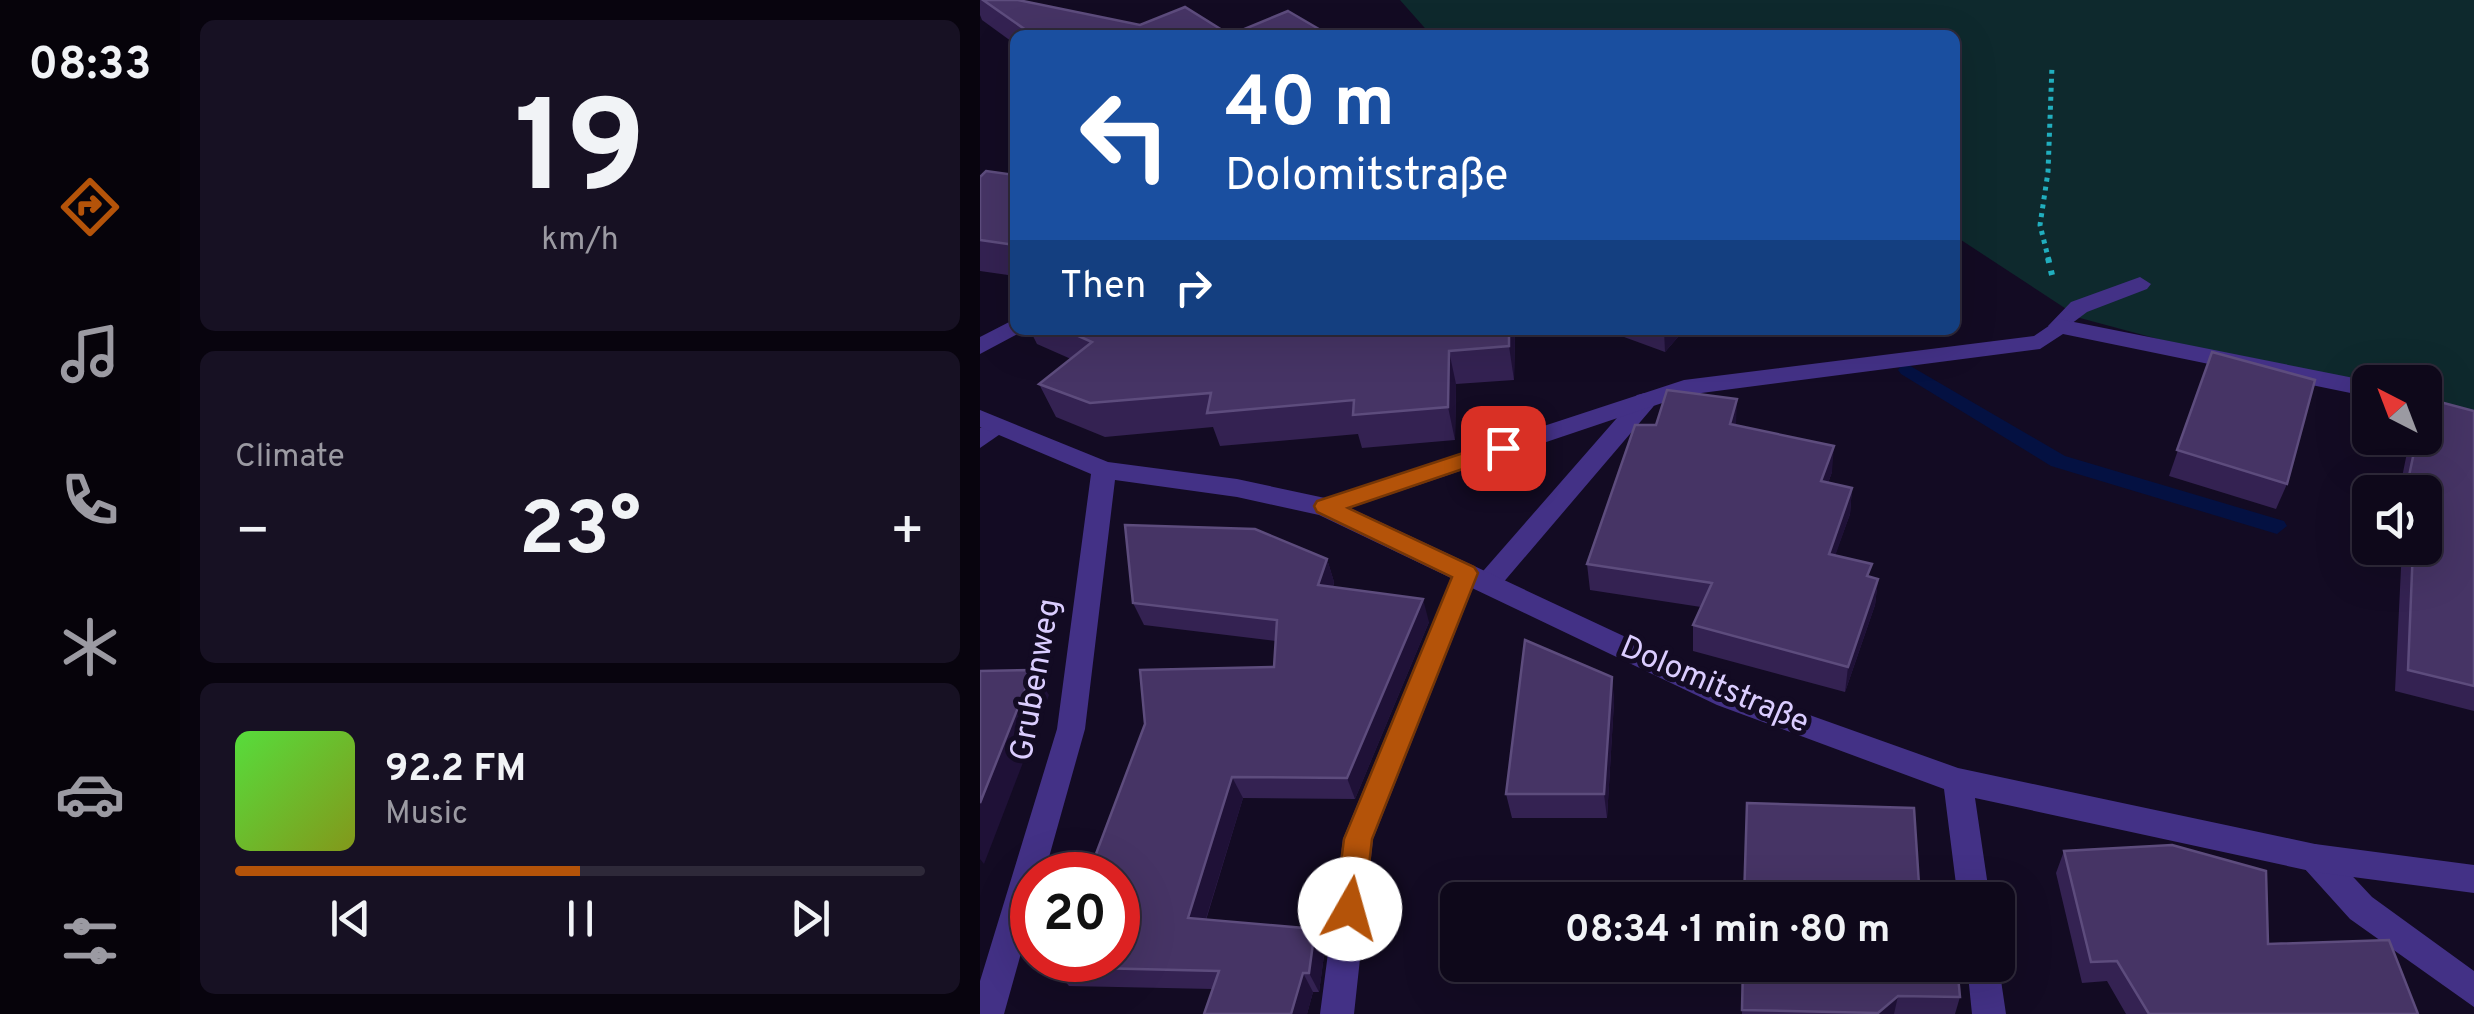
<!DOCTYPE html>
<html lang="en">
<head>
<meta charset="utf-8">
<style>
  :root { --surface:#0e081a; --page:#171123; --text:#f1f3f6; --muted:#9b9aa2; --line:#2e2939; --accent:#b45309 }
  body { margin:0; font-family:Overpass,sans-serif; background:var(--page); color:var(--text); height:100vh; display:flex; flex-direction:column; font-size:38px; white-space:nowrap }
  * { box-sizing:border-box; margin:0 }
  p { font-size:32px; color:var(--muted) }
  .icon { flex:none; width:55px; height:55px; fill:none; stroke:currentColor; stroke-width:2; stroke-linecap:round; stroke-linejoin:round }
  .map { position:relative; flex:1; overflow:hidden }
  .details { display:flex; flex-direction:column; gap:20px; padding:20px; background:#08040e; width:800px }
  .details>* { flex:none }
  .hud { position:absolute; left:30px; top:30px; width:950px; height:305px; border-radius:15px; box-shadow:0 10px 40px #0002,0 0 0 2px var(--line); background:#1a4fa0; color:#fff; overflow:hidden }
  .needle { width:65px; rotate:318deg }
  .controls { position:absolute; left:1372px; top:365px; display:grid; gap:20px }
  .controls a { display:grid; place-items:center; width:90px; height:90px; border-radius:15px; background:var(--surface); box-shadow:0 10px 40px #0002,0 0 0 2px var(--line); font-size:50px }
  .speed { position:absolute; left:30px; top:852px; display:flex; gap:20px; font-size:50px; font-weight:700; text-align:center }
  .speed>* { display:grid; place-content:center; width:130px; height:130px; border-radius:50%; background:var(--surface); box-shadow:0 10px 40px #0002,0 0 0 2px var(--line); line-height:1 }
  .speed .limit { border:15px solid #d22; background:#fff; color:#111 }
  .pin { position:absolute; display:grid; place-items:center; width:85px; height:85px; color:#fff; margin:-42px; border-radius:20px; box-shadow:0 5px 15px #0006 }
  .me { position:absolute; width:110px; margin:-55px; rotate:7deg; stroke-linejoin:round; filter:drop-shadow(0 0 8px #0008) }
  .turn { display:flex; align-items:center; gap:35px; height:210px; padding:0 50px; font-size:45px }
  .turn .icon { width:130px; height:130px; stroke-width:2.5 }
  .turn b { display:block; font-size:70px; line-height:85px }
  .then { display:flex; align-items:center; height:95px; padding:0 50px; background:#0003; gap:20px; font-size:38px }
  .big { font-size:75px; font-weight:700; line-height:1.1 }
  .details .widget { flex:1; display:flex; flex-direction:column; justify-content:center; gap:15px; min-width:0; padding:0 35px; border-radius:15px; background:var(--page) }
  .details .dial { align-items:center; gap:0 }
  .dial b { font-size:130px; line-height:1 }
  .song { display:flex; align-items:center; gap:30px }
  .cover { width:120px; height:120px; border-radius:15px; background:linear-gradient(135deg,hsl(110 70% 55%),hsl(70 70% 35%)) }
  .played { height:10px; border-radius:5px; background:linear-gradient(90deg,var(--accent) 50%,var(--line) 50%) }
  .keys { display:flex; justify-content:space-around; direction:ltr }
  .heat { display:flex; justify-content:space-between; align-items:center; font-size:55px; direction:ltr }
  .trip { position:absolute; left:460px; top:882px; width:575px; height:100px; border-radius:15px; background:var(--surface); box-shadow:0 10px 40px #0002,0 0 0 2px var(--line); font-weight:700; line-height:100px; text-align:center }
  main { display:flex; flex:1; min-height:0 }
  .dock { display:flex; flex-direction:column; width:180px; justify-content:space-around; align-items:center; background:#06030a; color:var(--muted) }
  .dock .icon { width:70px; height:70px }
  .dock .current { color:var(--accent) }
  .dock b { font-size:45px; color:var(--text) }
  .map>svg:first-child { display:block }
  .green { fill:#0e292d }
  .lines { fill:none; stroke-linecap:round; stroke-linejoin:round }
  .stream { fill:#041142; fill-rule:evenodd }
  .path-far1 { stroke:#21aebe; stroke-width:5; stroke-dasharray:4 5; stroke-linecap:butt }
  .path { stroke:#21aebe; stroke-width:6; stroke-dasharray:5 8; stroke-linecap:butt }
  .lane { fill:#433186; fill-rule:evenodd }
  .street { fill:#433186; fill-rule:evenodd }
  .wall { fill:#342252 }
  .shaded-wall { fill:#1f1137 }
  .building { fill:#463465; stroke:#5d4c7d; stroke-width:2.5 }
  .route { fill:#b45309; stroke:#753606; stroke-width:2.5 }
  .labels { text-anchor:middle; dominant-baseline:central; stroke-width:10; stroke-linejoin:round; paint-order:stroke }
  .street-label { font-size:32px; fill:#dbcdff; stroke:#130b23 }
</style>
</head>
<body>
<main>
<nav class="dock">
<b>08:33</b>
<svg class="icon current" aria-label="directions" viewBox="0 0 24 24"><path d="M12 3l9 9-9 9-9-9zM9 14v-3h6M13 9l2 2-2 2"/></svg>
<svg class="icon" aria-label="music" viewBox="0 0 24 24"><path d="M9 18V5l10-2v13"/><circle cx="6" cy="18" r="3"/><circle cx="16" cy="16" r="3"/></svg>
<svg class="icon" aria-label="phone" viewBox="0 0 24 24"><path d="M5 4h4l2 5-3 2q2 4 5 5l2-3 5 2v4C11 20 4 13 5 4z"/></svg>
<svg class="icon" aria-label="climate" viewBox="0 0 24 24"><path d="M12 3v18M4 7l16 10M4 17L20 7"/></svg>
<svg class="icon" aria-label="car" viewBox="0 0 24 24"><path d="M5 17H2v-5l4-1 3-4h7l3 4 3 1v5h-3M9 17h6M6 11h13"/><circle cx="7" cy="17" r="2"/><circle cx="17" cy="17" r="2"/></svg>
<svg class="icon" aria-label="filters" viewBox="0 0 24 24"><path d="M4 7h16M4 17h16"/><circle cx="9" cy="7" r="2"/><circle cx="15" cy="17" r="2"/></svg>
</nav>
<section class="details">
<div class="widget dial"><b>19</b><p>km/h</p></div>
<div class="widget"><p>Climate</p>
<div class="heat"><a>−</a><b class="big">23°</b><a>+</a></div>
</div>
<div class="widget">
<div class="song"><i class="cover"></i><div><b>92.2 FM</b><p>Music</p></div></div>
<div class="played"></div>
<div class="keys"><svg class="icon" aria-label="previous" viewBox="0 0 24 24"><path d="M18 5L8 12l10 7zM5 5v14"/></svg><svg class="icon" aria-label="pause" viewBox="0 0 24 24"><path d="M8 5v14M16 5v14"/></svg><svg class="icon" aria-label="next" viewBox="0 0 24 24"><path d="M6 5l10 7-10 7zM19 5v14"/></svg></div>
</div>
</section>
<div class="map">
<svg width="1494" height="1014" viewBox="0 0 1494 1014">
  <rect width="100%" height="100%" fill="#130b23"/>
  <polygon class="green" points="420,0 1494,0 1494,424 1445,411 1445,382 1390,382 1390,396 1100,318 975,236 975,35 451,35"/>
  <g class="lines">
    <polygon class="stream" points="927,364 1085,456 1304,521 1307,526 1297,534 1071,466 921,374 918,370 921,366"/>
    <polyline class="path-far1" points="1069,261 1060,225 1068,172 1072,66"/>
    <polyline class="path" points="1068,258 1072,275"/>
    <g class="lane">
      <polygon points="1160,277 1171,284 1167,289 1107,312 1079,333 1068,326 1091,302"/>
      <polygon points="35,319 35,330 43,331 0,354 0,337"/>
      <polygon points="665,393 677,401 673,407 516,591 507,594 494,585 393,839 374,1014 340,1014 363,839 473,573 477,566 495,566 497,578 657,395"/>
      <polygon points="17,420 29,428 0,448 0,428"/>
      <polygon points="1335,844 1346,848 1392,897 1494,971 1494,1007 1370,919 1324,868 1319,858 1324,848"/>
    </g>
    <g class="street">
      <polygon points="1079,319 1394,382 1390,382 1390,397 1083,334 1060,349 706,395 370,508 757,689 978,768 1335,844 1494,865 1494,893 1335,872 995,798 1010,900 978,900 964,789 737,705 339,515 257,497 135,480 105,729 64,875 52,875 52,914 24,1014 0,1014 0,981 77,729 111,474 0,427 0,410 128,462 257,479 345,498 704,380 1054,336"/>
      <polygon points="1018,960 1026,1014 992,1014 987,965 1018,965"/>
    </g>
  </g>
  <g class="wall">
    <polygon points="0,0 38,0 160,25 250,35 35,35 35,44 2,20 0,15"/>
    <polygon points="35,175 35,276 0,271 0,177"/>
    <polygon points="50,330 535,330 534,380 476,384 475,440 382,448 378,434 240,446 233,427 125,437 76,417 59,384 91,359 57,344"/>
    <polygon points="625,330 704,330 685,352"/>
    <polygon points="1232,352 1307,484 1296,509 1189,476"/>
    <polygon points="1494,411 1494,711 1415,691 1422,548 1445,548 1445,492 1419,492 1430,438 1445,438"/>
    <polygon points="676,425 756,425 852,472 848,483 872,488 870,514 855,555 890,577 898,579 895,605 865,692 713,651 713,625 721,607 610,590 607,564"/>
    <polygon points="347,559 354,582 353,587 449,622 375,799 263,798 226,920 345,948 339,992 333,992 327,1014 224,1014 233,989 89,986 73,967 165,724 294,667 296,641 164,625 153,603"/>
    <polygon points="632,677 634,702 627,818 532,818 526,794"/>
    <polygon points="1084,851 1288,944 1438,1014 1146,1014 1127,981 1102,983 1076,873"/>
    <polygon points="763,965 980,997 975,1014 762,1014"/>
  </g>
  <g class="shaded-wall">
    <polygon points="529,330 535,330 534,380 529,346"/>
    <polygon points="684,330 704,330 685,352"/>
    <polygon points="469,351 476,384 475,440 468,407"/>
    <polygon points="757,399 756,425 750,424"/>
    <polygon points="854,446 852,472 839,507 841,481"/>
    <polygon points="872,488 870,514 847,579 849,554"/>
    <polygon points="347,559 354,582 345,607 338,585"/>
    <polygon points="898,579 895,605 865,692 868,667"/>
    <polygon points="443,599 449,622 375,799 367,778"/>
    <polygon points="53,670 69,695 4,864 0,859 0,803"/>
    <polygon points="632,677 634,702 627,818 624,794"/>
    <polygon points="252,777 263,798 220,938 208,918"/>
    <polygon points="335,929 345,948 339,992 329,973"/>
    <polygon points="323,973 333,992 327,1014 311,1014"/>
    <polygon points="918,996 914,1014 898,1014 898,1013"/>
  </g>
  <g class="building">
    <polygon points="3,0 38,0 160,25 205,7 250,35 53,35"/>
    <polygon points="308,11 349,35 250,35"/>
    <polygon points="6,171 35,175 35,245 0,240 0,177"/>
    <polygon points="85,330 529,330 529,346 469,351 468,407 373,415 374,400 227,413 231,393 110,403 59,384 112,342"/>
    <polygon points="1232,352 1335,380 1307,484 1197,450"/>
    <polygon points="687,390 757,399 750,424 854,446 841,481 872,488 849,554 892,564 887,576 898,579 868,667 713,625 732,583 607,564 655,425 676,425"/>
    <polygon points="1445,398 1494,411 1494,686 1428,670 1433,548 1445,548 1445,492 1434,492 1426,490 1437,438 1445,438"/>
    <polygon points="145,525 275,529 347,559 338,585 443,599 367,778 252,777 208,918 335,929 329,973 323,973 311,1014 224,1014 239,971 73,967 75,960 138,960 138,875 108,875 165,724 160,670 294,667 297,620 153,603"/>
    <polygon points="545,640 632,677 624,794 526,794"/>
    <polygon points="53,670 0,803 0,671"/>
    <polygon points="767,803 934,808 940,900 764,900"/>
    <polygon points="1192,845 1286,871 1288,944 1409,940 1438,1014 1169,1014 1137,961 1111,962 1084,851"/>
    <polygon points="763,965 977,965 980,997 918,996 898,1013 762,1010"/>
  </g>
  <polygon class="route" points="523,440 534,448 530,453 368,508 494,567 498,573 392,839 384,909 380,919 370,923 359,919 355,909 364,839 472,577 337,512 334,506 337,501"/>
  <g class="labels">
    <g class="street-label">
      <text transform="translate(57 680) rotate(-80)">Grubenweg</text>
      <text transform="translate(734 686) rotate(23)">Dolomitstraße</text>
    </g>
  </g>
</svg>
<div class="controls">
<a><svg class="needle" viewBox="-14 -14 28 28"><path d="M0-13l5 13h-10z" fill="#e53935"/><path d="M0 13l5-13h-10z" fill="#9b9aa2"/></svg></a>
<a><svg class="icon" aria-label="sound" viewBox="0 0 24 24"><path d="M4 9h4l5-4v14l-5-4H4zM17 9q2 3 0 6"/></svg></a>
</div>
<div class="speed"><div class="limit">20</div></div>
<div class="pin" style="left:523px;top:448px;background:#d93025"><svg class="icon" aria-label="arrive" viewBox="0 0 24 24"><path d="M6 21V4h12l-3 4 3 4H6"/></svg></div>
<svg class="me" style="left:370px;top:909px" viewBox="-20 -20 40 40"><circle r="19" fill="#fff"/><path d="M0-13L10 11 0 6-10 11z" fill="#b45309"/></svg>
<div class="trip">08:34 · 1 min · 80 m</div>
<div class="hud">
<div class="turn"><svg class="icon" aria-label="left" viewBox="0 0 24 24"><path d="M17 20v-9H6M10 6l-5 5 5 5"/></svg><div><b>40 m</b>Dolomitstraße</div></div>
<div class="then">Then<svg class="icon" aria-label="right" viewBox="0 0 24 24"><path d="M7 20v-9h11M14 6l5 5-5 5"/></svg></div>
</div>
</div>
</main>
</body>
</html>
